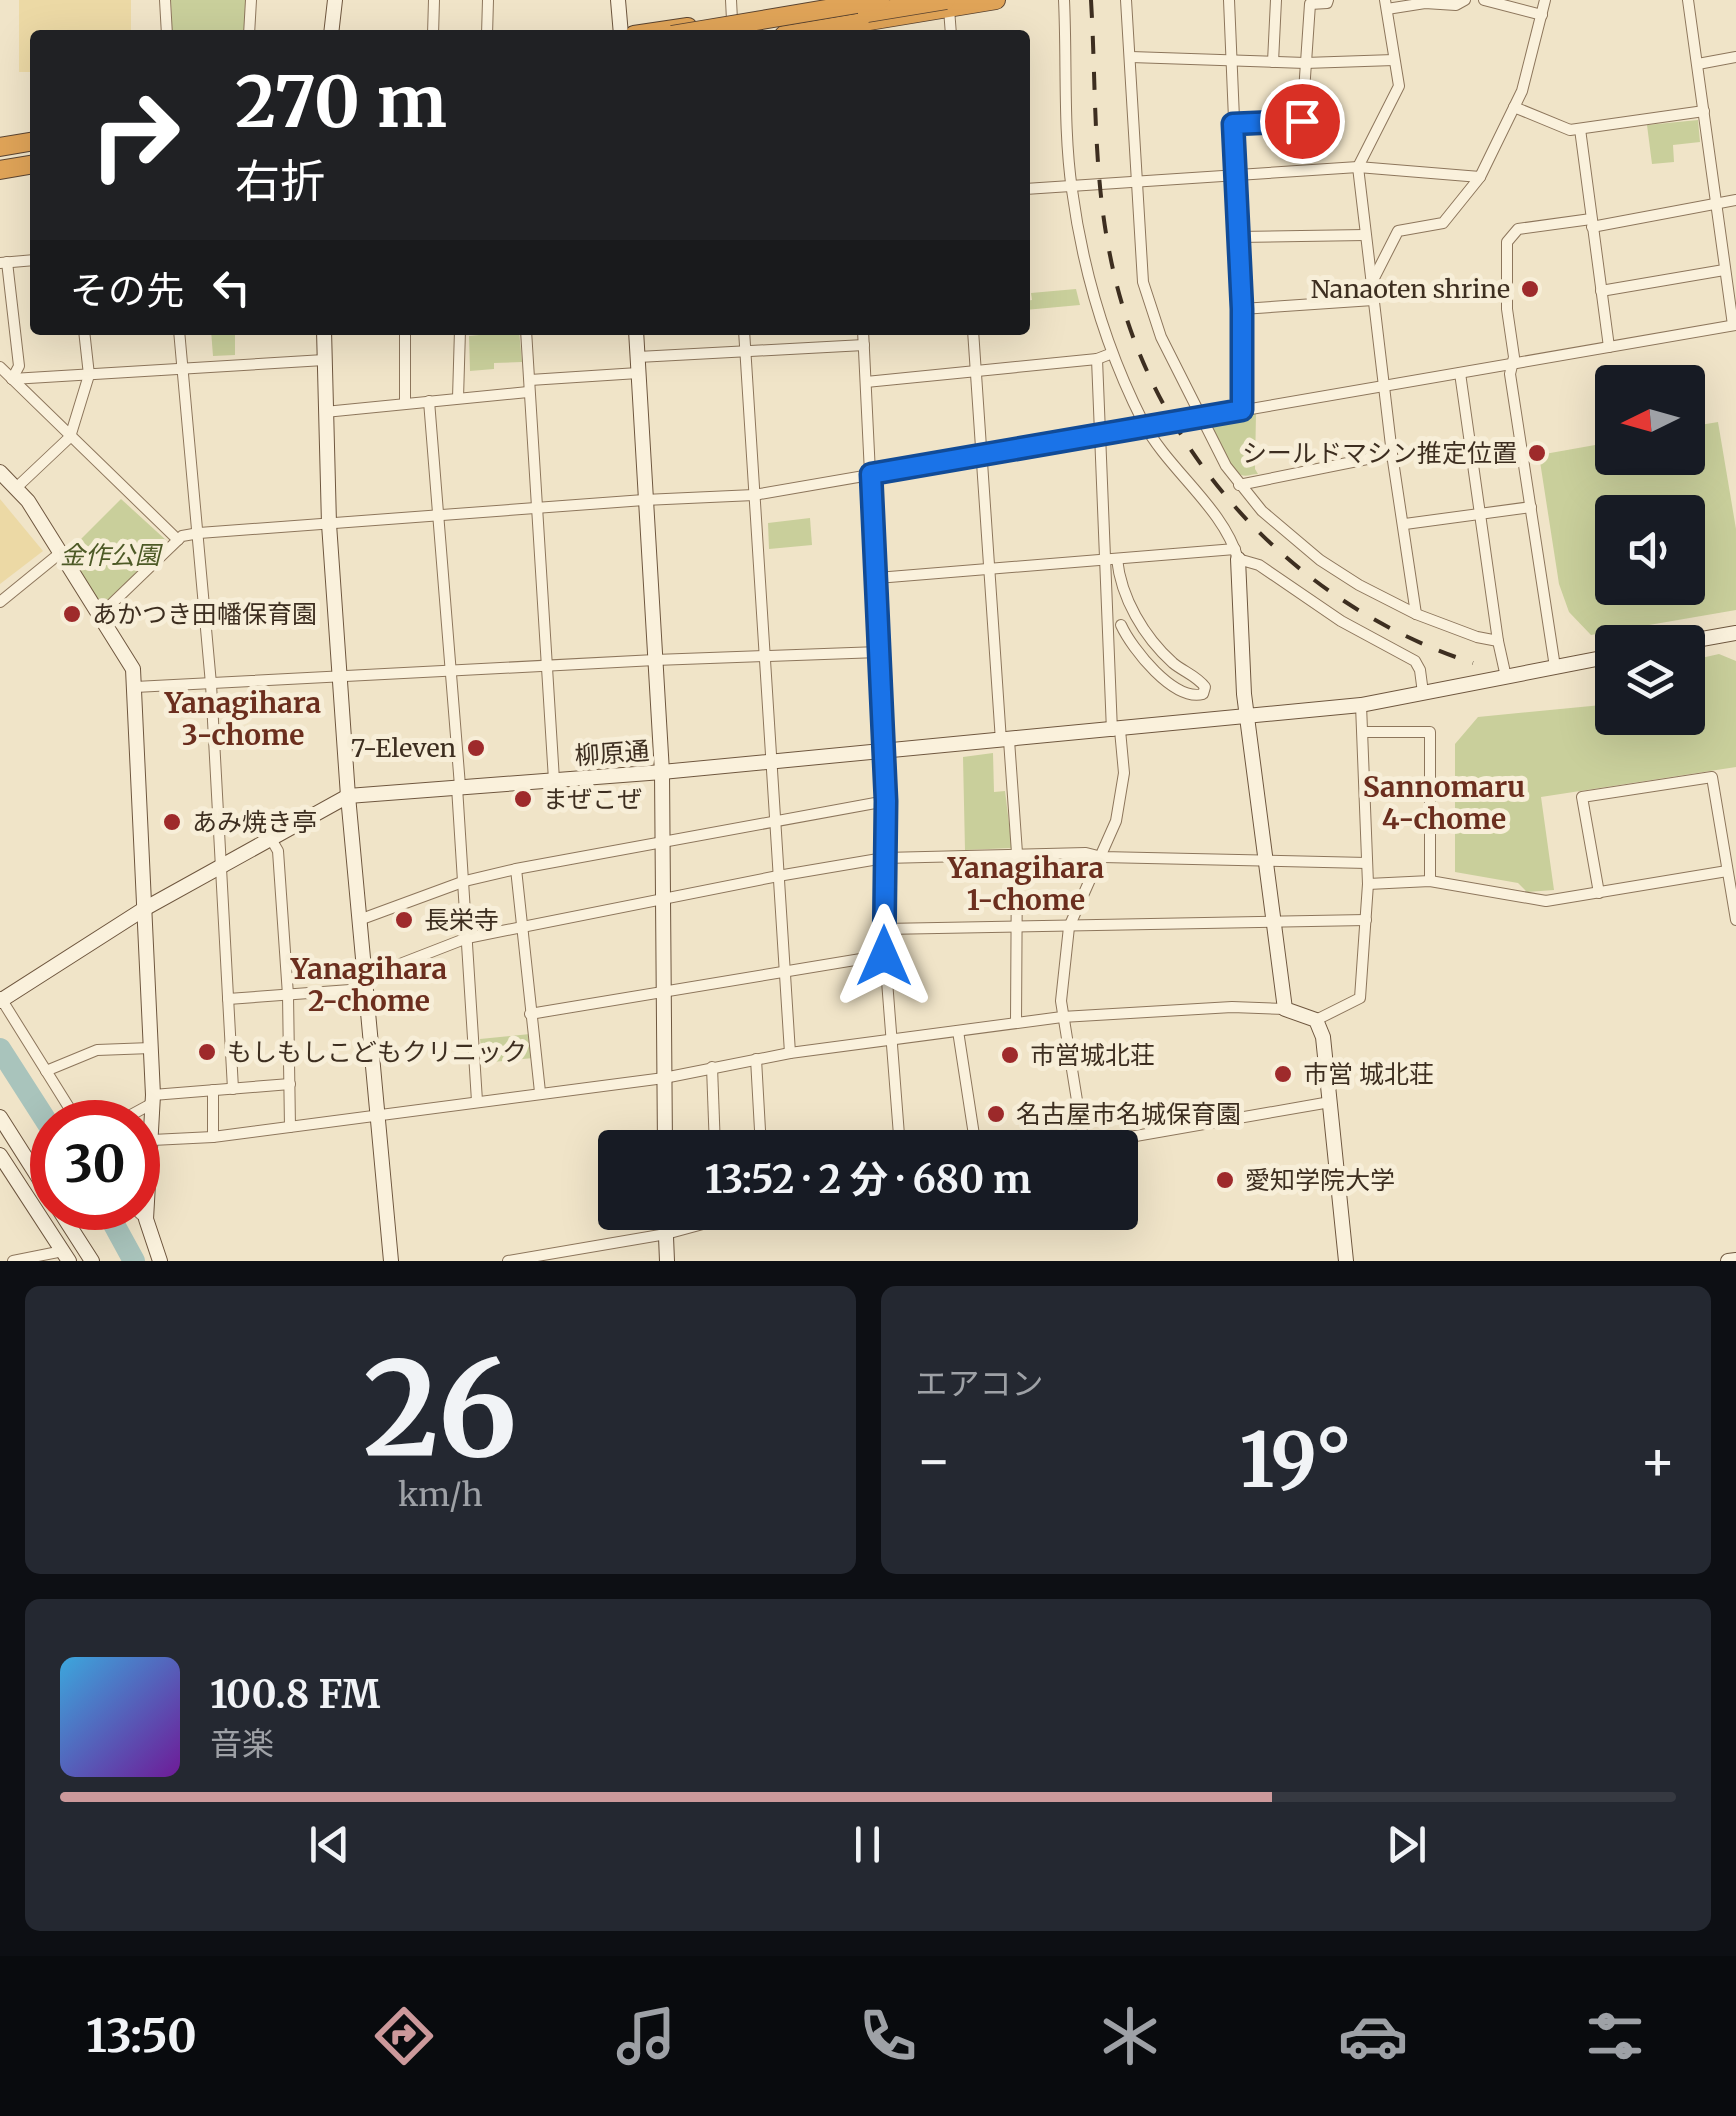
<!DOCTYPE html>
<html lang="ja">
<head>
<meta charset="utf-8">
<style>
  :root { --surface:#171b24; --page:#242831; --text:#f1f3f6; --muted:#9ea1a6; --line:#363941; --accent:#cc999b }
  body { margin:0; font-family:Merriweather,"Noto Sans JP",serif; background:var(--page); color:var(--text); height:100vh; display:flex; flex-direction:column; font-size:38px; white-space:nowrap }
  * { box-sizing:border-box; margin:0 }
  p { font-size:32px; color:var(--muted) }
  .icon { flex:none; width:55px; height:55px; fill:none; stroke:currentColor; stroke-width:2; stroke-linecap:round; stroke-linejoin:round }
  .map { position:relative; height:1261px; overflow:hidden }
  .drawer { display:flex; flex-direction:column; gap:25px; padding:25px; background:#0d0f14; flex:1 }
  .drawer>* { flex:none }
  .hud { position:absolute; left:30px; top:30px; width:1000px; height:305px; border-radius:10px; box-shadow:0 10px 40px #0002; background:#202124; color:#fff; overflow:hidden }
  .needle { width:65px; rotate:265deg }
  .tools { position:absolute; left:1595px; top:365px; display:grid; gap:20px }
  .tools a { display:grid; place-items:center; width:110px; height:110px; border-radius:10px; background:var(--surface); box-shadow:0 10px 40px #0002; font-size:50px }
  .speed { position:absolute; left:30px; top:1100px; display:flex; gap:20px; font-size:50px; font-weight:700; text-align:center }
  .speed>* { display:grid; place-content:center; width:130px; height:130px; border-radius:50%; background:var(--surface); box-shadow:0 10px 40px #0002; line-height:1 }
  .speed .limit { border:15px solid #d22; background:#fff; color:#111 }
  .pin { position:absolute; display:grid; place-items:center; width:85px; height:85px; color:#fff; margin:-42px; border:5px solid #fff; border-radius:50%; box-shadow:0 2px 10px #0007 }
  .me { position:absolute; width:110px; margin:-55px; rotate:0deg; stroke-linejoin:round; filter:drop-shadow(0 0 8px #0008) }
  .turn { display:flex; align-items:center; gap:35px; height:210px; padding:0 40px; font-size:45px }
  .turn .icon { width:130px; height:130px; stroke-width:2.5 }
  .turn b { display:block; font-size:70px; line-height:85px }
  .then { display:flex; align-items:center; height:95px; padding:0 40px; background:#0003; gap:20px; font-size:38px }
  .big { font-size:75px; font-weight:700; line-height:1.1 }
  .drawer .widget { flex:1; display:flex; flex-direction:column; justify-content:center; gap:15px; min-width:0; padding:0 35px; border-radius:15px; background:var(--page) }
  .drawer .dial { align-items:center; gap:0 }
  .dial b { font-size:130px; line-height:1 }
  .song { display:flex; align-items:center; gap:30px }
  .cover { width:120px; height:120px; border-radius:15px; background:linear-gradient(135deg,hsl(200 70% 55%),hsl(280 70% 35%)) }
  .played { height:10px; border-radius:5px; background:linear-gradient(90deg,var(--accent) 75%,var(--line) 75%) }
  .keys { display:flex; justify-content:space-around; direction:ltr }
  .heat { display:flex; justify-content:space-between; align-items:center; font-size:55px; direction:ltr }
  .drawer .tiles { flex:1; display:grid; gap:25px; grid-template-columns:1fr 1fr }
  .widget:last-child { grid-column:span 2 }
  .trip { position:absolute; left:598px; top:1130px; width:540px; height:100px; border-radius:10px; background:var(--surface); box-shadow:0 10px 40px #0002; font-weight:700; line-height:100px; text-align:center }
  .menu { display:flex; height:160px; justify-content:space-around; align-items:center; background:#090b0e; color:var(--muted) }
  .menu .icon { width:70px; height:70px }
  .menu .active { color:var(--accent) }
  .menu b { font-size:45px; color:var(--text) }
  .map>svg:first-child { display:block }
  .green { fill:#c9cf9b; fill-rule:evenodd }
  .sand { fill:#ecd9a5 }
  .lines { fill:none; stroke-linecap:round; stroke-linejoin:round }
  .river { stroke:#a9c4bc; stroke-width:22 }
  .street-casing { stroke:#8d765c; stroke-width:12 }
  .secondary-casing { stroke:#6f573f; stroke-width:16 }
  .highway-casing { stroke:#5b4430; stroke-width:20 }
  .street { stroke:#faf1dc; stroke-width:10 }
  .secondary { stroke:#faf1dc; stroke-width:14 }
  .highway { stroke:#e0a458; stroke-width:18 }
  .rail { stroke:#3d2e20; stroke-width:4; stroke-dasharray:18 18; stroke-linecap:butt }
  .highway-bridge-casing { stroke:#5b4430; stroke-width:20; stroke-linecap:butt }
  .highway-bridge { stroke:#e0a458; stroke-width:18 }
  .route-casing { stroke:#114b97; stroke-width:25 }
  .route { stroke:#1a73e8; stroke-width:18 }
  .poi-dot { fill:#9e2a2b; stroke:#f7eed8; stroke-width:4 }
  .labels { text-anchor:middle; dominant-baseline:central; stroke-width:10; stroke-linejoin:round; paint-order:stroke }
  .poi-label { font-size:25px; fill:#3d2e20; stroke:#f7eed8; text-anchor:start }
  .park-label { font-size:25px; font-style:italic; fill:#4d5a26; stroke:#f7eed8 }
  .street-label { font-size:25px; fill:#3d2e20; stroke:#f7eed8 }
  .neighbourhood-label { font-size:28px; font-weight:bold; fill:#6b2e1e; stroke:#f7eed8 }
</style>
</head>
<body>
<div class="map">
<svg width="1736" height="1261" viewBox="0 0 1736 1261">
  <rect width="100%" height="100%" fill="#f0e4c8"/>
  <g class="green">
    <polygon points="171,0 246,0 244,35 172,35"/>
    <polygon points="1698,120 1700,142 1673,145 1674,162 1652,164 1647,125"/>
    <polygon points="1076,289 1080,305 1025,310 1025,301 1032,300 1031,293"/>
    <polygon points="211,330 235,330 235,355 213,356"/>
    <polygon points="519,331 522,362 494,363 494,369 470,371 469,336"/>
    <path d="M1256,413l-1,56 3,5c-6,0 -11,3 -17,1 -16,-4 -25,-37 -31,-50l5,-5z"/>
    <path d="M1718,422l18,107v81l-145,25 -22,-23 -10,-28 -20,-129 73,-13v16h76v-31zM1688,512v76h-76v-76z"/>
    <polygon points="121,499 167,541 102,607 69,551"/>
    <polygon points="810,518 812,545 769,549 768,523"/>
    <polygon points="1719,654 1736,661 1736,767 1541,797 1554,890 1527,892 1518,883 1455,872 1455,744 1478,717 1612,704 1612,718 1688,718 1688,661"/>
    <polygon points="993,753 994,792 1005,791 1012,848 965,850 963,757"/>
    <polygon points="530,1034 533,1058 483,1063 480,1039"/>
  </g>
  <g class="sand">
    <polygon points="19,0 131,0 131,35 35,35 35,72 19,72"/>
    <polygon points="0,499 43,551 0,584"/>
  </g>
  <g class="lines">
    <g class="river">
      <polyline points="0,1049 52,1130"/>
      <polyline points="105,1208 134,1261"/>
    </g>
    <g class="street-casing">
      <g id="street">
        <polyline points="165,0 167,35"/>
        <polyline points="731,0 732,20"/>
        <path d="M1064,0c3,63 -1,128 8,190 11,81 34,159 71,232 25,48 80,85 95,137l21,6 82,56 74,40 5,9 3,23"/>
        <polyline points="1126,0 1143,282 1161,337 1226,466 1262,511 1320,560 1359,585 1416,614 1477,637 1498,641"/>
        <polyline points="1229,0 1242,309 1241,410"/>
        <polyline points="1385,0 1399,86 1358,167 1392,454 1416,614"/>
        <polyline points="1484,0 1542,15"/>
        <polyline points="1688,0 1733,325"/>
        <polyline points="949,9 951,35"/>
        <polyline points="1387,9 1425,3 1456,5 1465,0"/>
        <polyline points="249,35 251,0"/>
        <polyline points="433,35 434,0"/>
        <polyline points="487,35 488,0"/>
        <polyline points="1131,57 1305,63 1394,60"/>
        <polyline points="1273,62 1276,0"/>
        <polyline points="1698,64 1736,57"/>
        <polyline points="1514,107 1570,130 1704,111"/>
        <polyline points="1233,124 1302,121 1310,4 1327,3 1328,0"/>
        <polyline points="1580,129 1609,347"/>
        <polyline points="1025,189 1358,167 1480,177"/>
        <polyline points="1592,227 1736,200"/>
        <polyline points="1237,237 1365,235"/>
        <polyline points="7,262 19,366 12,379"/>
        <polyline points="0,263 35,260"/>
        <polyline points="1371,284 1398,231 1443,223 1480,177 1522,91 1545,0"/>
        <polyline points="1601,291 1724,270"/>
        <polyline points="1242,309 1373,300"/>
        <polyline points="179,330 211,684 233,1089"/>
        <polyline points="526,330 554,780"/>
        <polyline points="744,330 790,1053"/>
        <polyline points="863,330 886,801 885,955 900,1148"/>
        <polyline points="973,330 1001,741"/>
        <polyline points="1110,354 1097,359 1112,731"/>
        <polyline points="638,357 864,345"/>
        <polyline points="0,367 178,540"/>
        <polyline points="1460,373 1498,641 1506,677"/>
        <polyline points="12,379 324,360"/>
        <polyline points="530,380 638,373"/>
        <polyline points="866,382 1097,359"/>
        <polyline points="458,398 460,330"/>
        <polyline points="429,401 460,786"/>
        <polyline points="405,403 405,330"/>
        <polyline points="325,412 528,392"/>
        <polyline points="1239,485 1392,454"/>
        <polyline points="17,487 70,437 89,375 84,330"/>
        <polyline points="1405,524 1531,507"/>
        <path d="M1117,559c4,39 27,78 56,104 11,9 24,13 32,24l-2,7c-29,8 -71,-45 -82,-69"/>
        <polyline points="877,578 1235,549"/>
        <polyline points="0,602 59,554"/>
        <polyline points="100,615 182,536 199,533 644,500 754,495 1736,325"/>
        <polyline points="1555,667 1510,374 1514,357 1507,309 1507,242 1518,229 1591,219"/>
        <polyline points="135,687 655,660 879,652"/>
        <polyline points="1364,732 1430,732 1430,881"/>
        <polyline points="1009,740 1017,853 1016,1023"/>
        <polyline points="457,787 477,1101"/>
        <polyline points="271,839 278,851 288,995 290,1127"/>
        <polyline points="516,869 540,1092"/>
        <polyline points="1368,884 1430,881 1546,901 1727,871"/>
        <polyline points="1599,893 1582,797 1712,777 1736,920"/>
        <polyline points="359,920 465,881 516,869 886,801"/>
        <polyline points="884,929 1366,920"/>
        <polyline points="364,978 467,938 778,876 884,858 1086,853 1102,857 1367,863"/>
        <polyline points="0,997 78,1122"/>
        <polyline points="228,999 364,989"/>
        <polyline points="530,1014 885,955"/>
        <polyline points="1316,1020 1360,998 1368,884 1361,705"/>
        <polyline points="958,1031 976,1148"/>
        <polyline points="756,1059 761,1148"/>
        <polyline points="712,1067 715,1148"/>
        <polyline points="46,1071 97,1050 151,1048"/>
        <polyline points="153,1095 290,1084"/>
        <polyline points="118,1122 153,1103"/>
        <polyline points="213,1137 213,1090"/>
        <polyline points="152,1140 213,1137 664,1078 790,1053 1062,1017 1232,1007 1285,1009"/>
        <polyline points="1084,1144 1061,1001 1069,927 1116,821 1124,773 1120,730"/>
        <polyline points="1067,1148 1330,1102"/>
        <polyline points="134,1208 146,1219"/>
        <polyline points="13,1261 63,1251"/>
        <polyline points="508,1261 666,1234 747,1212"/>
      </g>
    </g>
    <g class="secondary-casing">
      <g id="secondary">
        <polyline points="618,0 621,35"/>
        <polyline points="331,35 335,0"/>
        <polyline points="324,330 329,524 348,796 391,1261"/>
        <polyline points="636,330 662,772 665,1148"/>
        <polyline points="0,472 28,501 133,669 153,1095 146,1219 160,1261"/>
        <polyline points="1238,559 1244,694 1285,1009 1316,1020 1323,1037 1346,1261"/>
        <polyline points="1685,642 1736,633"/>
        <polyline points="0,1001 144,909 348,796 662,772 1361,705 1612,656"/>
        <polyline points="0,1117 52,1199"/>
        <polyline points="0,1155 69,1261"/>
        <polyline points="58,1208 92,1261"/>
        <polyline points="665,1212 667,1261"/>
        <polyline points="1728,1261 1736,1260"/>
      </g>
    </g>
    <g class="highway-casing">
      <g id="highway">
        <polyline points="634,35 688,27"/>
        <polyline points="784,35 996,0"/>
        <polyline points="0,147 35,141"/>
        <polyline points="0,170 35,164"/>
      </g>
    </g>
    <use href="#street" class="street"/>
    <use href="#secondary" class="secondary"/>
    <use href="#highway" class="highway"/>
    <path class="rail" d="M1091,0c5,83 2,168 18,250 36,193 177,352 364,413"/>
    <g class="highway-bridge-casing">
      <g id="highway-bridge">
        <polyline points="867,13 946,0"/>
        <polyline points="672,35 880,0"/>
      </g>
    </g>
    <use href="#highway-bridge" class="highway-bridge"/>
  </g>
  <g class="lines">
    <g class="route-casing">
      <polyline id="route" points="884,956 886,801 871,474 1242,410 1242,309 1233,124 1302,121"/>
    </g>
    <use href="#route" class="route"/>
  </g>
  <g class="poi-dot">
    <circle cx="1530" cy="289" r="10"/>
    <circle cx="1537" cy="453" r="10"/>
    <circle cx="72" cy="614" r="10"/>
    <circle cx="476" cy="748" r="10"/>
    <circle cx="523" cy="799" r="10"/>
    <circle cx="172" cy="822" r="10"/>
    <circle cx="404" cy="920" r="10"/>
    <circle cx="207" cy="1052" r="10"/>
    <circle cx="1010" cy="1055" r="10"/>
    <circle cx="1283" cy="1074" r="10"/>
    <circle cx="996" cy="1114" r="10"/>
    <circle cx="1225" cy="1180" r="10"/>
  </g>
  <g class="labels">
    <g class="poi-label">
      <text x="1510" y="289" text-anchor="end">Nanaoten shrine</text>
      <text x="1517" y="453" text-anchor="end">シールドマシン推定位置</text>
      <text x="92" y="614">あかつき田幡保育園</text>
      <text x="456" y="748" text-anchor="end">7-Eleven</text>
      <text x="543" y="799">まぜこぜ</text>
      <text x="192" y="822">あみ焼き亭</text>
      <text x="424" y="920">長栄寺</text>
      <text x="227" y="1052">もしもしこどもクリニック</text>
      <text x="1030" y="1055">市営城北荘</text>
      <text x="1303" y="1074">市営 城北荘</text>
      <text x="1016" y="1114">名古屋市名城保育園</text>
      <text x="1245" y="1180">愛知学院大学</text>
    </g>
    <g class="park-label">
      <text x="110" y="555">金作公園</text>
    </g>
    <g class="street-label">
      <text transform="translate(612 753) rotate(-4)">柳原通</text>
    </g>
    <g class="neighbourhood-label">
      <text x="243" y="703">Yanagihara<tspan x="243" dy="32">3-chome</tspan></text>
      <text x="1444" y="787">Sannomaru<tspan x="1444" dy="32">4-chome</tspan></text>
      <text x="1026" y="868">Yanagihara<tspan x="1026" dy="32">1-chome</tspan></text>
      <text x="369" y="969">Yanagihara<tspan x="369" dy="32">2-chome</tspan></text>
    </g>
  </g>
</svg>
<div class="tools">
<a><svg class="needle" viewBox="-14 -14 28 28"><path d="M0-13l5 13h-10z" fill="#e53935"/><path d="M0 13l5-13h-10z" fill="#9ea1a6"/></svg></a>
<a><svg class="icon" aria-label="sound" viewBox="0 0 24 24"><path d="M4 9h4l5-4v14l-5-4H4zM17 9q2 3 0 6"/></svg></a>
<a><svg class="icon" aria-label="layers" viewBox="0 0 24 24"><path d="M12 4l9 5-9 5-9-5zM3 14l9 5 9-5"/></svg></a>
</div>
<div class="speed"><div class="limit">30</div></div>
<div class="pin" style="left:1302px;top:121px;background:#d93025"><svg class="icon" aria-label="arrive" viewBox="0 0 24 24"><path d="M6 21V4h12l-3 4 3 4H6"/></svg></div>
<svg class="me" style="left:884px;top:956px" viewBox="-20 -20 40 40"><path d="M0-17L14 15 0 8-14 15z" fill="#1a73e8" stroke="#fff" stroke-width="4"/></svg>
<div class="trip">13:52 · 2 分 · 680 m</div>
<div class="hud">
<div class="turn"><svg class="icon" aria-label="right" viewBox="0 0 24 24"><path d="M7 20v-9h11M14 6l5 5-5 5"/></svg><div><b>270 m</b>右折</div></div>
<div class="then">その先<svg class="icon" aria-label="left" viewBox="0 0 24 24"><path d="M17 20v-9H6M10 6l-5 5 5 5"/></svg></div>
</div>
</div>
<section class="drawer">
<div class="tiles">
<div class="widget dial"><b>26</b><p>km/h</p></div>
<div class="widget"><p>エアコン</p>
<div class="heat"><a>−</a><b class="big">19°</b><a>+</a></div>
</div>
<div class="widget">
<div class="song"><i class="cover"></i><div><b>100.8 FM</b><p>音楽</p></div></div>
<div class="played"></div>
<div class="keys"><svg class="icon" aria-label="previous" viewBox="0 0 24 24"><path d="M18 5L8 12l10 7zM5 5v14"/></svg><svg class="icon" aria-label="pause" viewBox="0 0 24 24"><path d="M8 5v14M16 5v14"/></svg><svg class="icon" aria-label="next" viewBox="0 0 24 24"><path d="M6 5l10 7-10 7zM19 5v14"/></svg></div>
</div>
</div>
</section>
<nav class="menu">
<b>13:50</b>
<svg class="icon active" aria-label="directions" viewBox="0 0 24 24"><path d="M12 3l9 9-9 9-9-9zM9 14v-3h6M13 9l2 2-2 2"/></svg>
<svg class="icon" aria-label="music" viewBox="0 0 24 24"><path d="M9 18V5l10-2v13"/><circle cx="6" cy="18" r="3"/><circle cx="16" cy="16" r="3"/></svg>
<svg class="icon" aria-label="phone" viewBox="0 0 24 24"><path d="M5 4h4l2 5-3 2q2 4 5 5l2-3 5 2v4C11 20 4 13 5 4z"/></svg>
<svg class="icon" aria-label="climate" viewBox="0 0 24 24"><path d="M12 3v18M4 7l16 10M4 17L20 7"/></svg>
<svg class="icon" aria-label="car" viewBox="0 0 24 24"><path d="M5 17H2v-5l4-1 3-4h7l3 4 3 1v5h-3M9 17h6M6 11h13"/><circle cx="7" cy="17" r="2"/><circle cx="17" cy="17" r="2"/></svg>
<svg class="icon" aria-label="filters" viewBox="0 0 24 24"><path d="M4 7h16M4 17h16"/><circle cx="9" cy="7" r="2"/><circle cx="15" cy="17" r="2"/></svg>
</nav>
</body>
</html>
